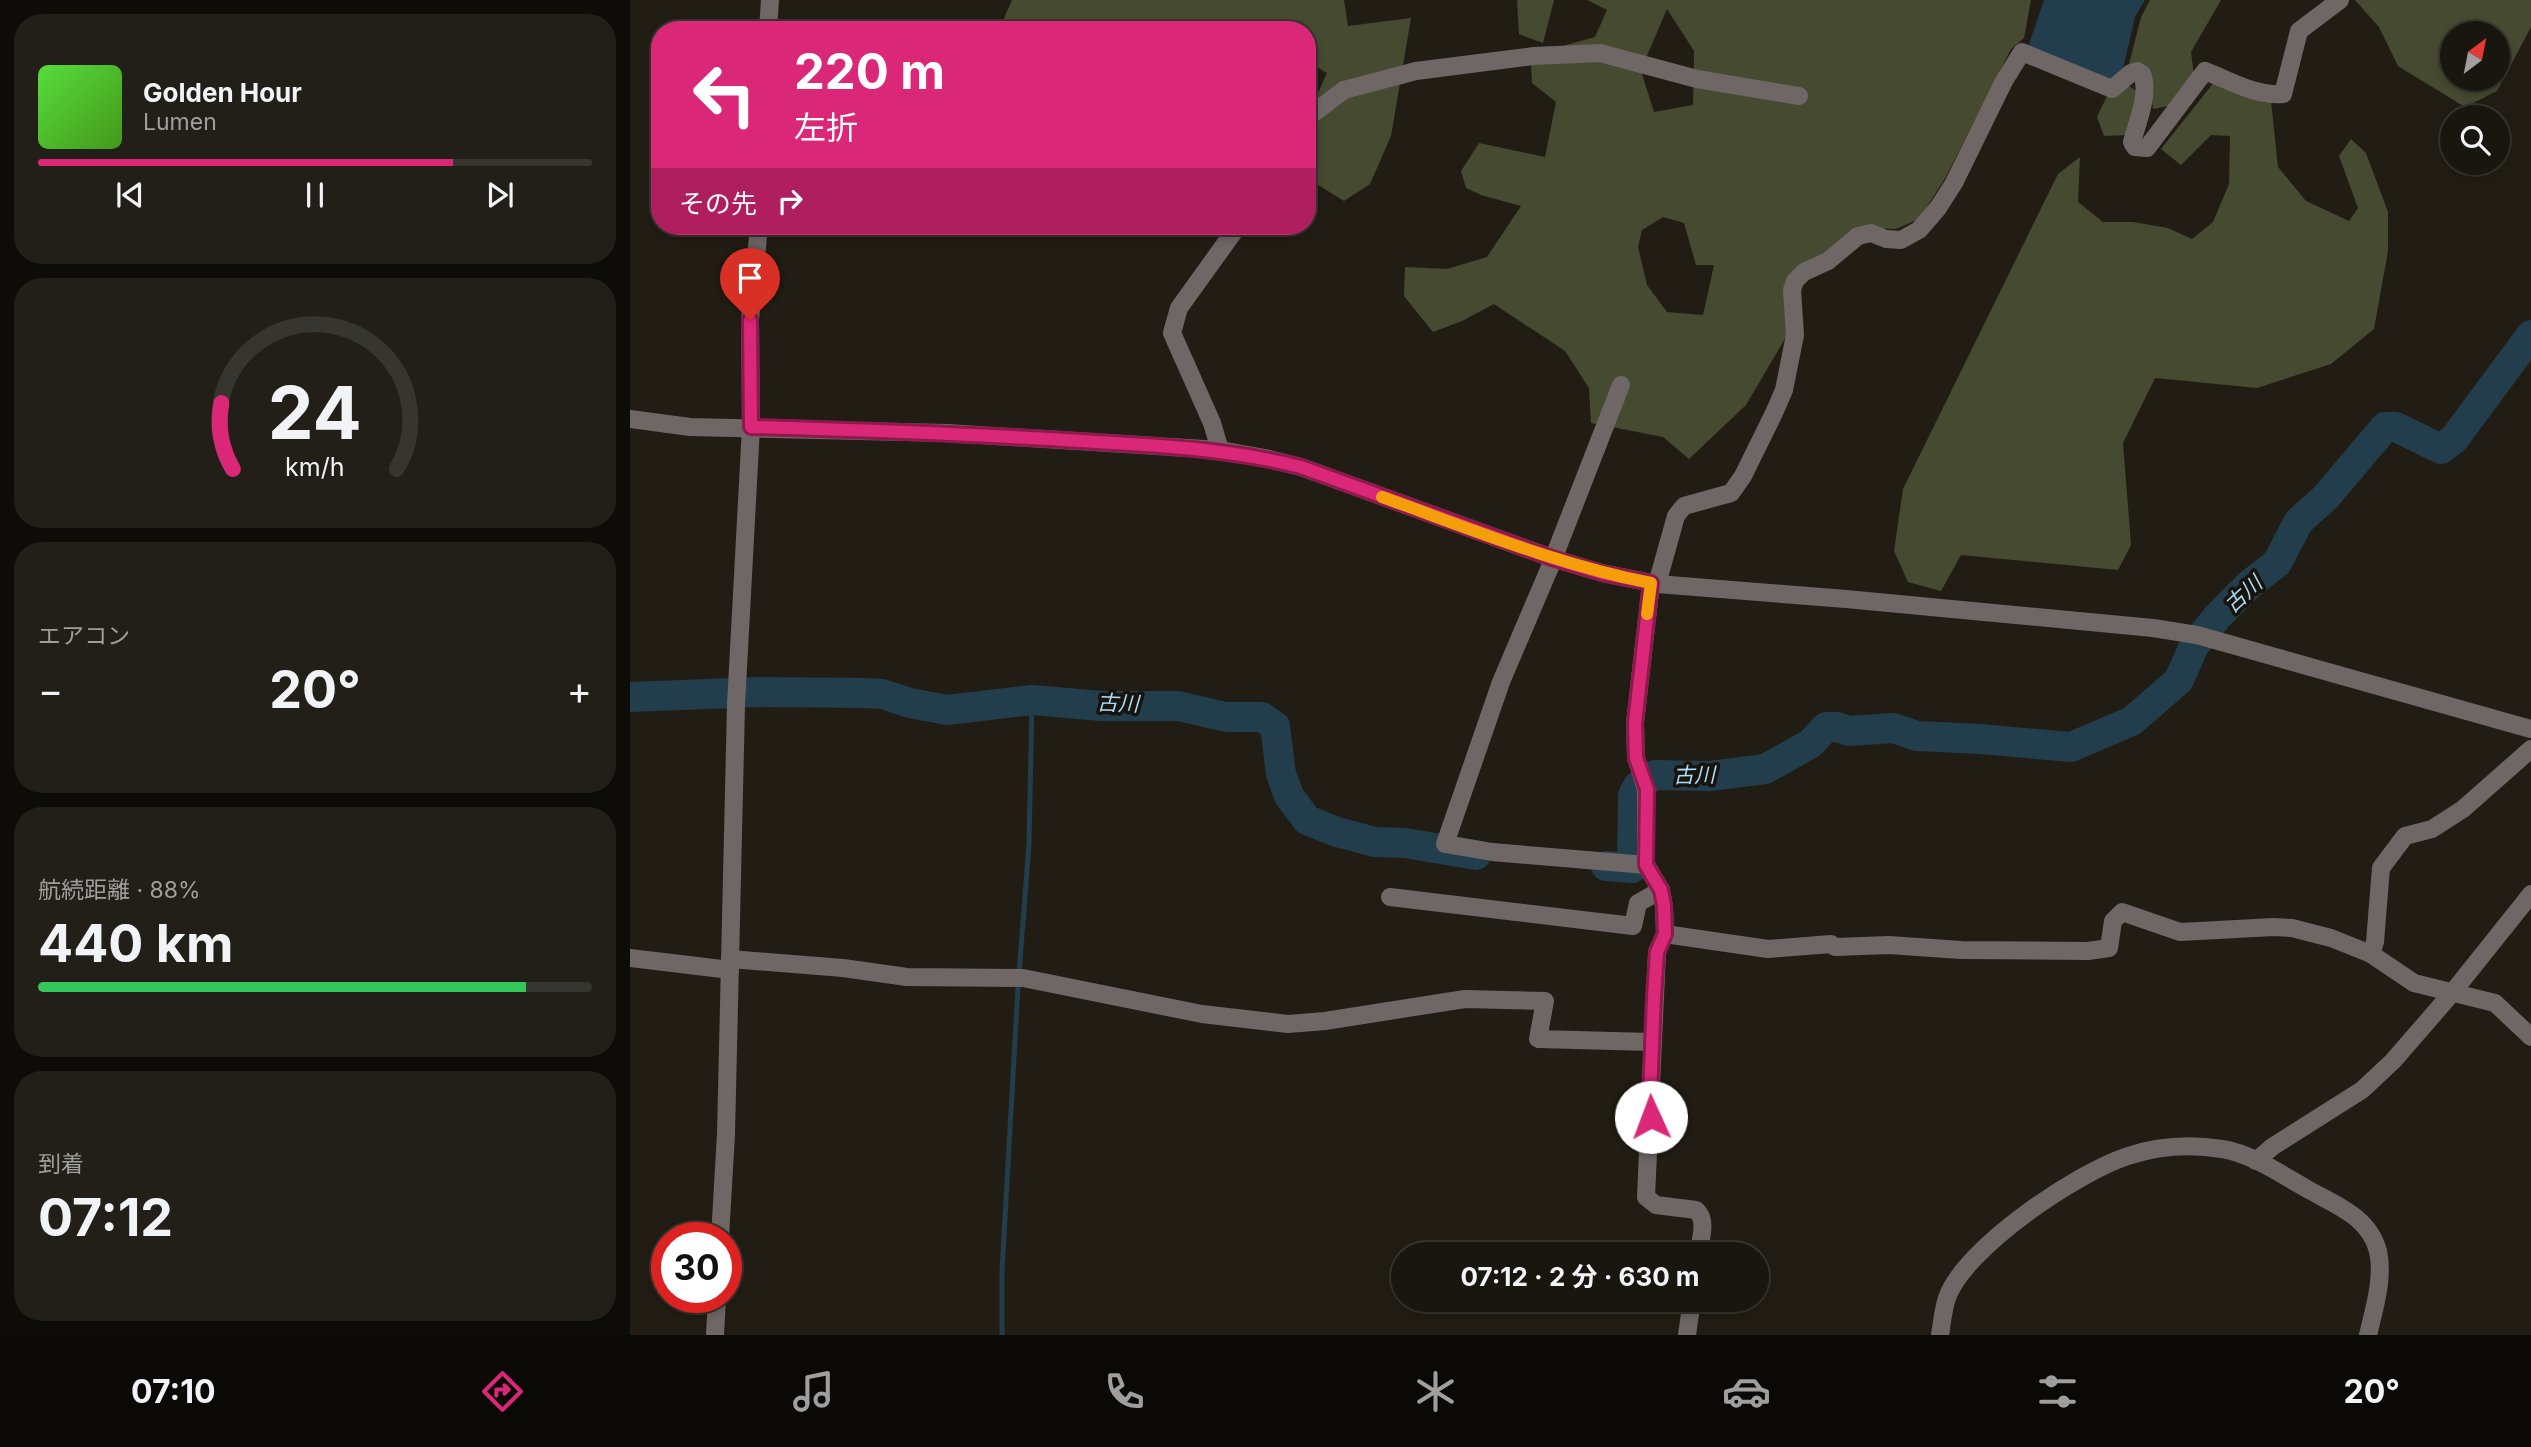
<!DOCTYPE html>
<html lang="ja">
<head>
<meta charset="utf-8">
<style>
  :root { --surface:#19160f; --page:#221f18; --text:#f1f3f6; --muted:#9f9f9e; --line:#37352f; --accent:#db2777 }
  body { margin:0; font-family:Inter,"Noto Sans JP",sans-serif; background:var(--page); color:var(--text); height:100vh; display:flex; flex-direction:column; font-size:26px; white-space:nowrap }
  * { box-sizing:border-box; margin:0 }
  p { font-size:23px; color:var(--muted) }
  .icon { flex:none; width:38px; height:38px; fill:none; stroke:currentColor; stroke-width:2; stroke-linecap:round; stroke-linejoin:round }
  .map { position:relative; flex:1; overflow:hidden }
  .drawer { display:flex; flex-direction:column; gap:14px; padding:14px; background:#0e0c08; width:630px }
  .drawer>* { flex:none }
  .guide { position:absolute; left:21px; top:21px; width:665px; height:214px; border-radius:28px; box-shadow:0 4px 10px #0003,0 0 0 2px var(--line); background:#db2777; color:#fff; overflow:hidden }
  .needle { width:46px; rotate:32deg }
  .buttons { position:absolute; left:1810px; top:21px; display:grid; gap:14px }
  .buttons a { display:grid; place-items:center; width:70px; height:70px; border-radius:50%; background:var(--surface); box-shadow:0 4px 10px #0003,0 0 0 2px var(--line); font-size:35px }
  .speed { position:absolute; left:21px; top:1222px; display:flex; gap:14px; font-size:35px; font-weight:700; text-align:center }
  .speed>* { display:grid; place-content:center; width:91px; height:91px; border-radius:50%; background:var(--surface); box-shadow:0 4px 10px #0003,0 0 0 2px var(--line); line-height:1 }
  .speed .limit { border:10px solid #d22; background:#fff; color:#111 }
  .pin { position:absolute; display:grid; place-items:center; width:60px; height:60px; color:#fff; margin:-72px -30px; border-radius:50% 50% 50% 0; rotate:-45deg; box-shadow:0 0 7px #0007 }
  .pin .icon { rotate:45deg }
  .me { position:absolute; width:77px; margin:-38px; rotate:358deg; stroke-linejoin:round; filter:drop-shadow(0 0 5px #0008) }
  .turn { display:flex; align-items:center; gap:24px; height:147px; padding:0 28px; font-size:32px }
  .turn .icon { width:91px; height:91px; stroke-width:2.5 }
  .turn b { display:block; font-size:49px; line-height:60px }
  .then { display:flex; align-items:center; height:66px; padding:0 28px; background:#0003; gap:14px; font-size:26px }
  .big { font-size:52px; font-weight:700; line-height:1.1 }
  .drawer .widget { flex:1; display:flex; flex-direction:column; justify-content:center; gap:10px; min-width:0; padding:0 24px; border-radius:28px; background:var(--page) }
  .drawer .dial { align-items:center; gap:0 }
  .dial svg { height:182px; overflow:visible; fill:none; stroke:var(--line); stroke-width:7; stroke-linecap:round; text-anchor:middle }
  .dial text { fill:var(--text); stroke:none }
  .song { display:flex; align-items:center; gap:21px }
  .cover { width:84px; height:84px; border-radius:10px; background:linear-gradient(135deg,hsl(110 70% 55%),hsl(100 70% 35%)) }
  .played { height:7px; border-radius:4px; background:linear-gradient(90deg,var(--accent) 75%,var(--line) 75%) }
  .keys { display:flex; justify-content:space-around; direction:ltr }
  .heat { display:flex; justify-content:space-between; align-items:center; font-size:38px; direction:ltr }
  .charge { height:10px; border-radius:5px; background:linear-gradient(90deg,#34c759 88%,var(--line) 0) }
  .trip { position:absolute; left:761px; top:1242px; width:378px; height:70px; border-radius:35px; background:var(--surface); box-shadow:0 4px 10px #0003,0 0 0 2px var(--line); font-weight:700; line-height:70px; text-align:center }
  .menu { display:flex; height:112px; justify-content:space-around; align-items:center; background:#0a0906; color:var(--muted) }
  .menu .icon { width:49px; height:49px }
  .menu .current { color:var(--accent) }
  .menu b { font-size:32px; color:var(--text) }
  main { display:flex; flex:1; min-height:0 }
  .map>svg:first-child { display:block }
  .forest { fill:#454a30; fill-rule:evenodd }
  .water { fill:#223d4c }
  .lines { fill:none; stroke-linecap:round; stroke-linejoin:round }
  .stream { stroke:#223d4c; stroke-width:5 }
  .river { stroke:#223d4c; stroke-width:30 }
  .minor { stroke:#6e6766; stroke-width:18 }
  .route-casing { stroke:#8e194d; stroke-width:18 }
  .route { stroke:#db2777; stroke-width:12 }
  .slow { stroke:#f59e0b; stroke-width:12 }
  .labels { text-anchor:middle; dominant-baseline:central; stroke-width:7; stroke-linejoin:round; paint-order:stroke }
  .water-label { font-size:21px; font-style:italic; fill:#a5ddfd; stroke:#18140b }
</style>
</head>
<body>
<main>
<section class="drawer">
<div class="widget">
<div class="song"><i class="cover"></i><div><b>Golden Hour</b><p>Lumen</p></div></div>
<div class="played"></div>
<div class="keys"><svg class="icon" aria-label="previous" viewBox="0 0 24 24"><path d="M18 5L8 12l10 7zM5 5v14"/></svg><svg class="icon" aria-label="pause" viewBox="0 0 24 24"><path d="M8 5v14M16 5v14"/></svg><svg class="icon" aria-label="next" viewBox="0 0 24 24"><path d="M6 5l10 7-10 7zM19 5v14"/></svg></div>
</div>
<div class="widget dial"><svg viewBox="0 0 100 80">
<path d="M14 69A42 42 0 1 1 86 69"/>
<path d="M14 69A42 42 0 0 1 9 40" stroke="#db2777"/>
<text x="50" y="56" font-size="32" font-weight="700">24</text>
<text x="50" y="72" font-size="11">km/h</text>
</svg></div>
<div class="widget"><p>エアコン</p>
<div class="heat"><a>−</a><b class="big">20°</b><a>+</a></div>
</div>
<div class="widget"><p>航続距離 · 88%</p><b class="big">440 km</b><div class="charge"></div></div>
<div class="widget"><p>到着</p><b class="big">07:12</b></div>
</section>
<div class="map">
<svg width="1901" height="1335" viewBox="0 0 1901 1335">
  <rect width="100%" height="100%" fill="#211d14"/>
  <g class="forest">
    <polygon points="382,0 714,0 718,26 781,18 761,136 740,184 714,201 680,180 677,174 677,105 688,93 697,73 677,61 677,30 667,30 641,22 597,23 590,30 369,30"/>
    <polygon points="887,0 924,0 913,43 889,34"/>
    <path d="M957,0h444l-7,38 -13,11 -65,128 -27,42 -23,10 -25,-1 -82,56 -3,53 -40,68 -57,54 -26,-22 -72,-14 -2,-35 -24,-37 -71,-47 -32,17 -29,11 -29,-36 1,-29 42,2 40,-12 34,-51 -40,-11 -15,-7 -5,-17 18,-28 66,14 11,-55 -24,-19 -1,-20 68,-5 42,13 13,41 39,-7 1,-54 -27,-42 -21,49 -82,-9 2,-4 29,-8 12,-27zM1033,217l21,6 12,42h18l-11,50 -36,-3 -20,-27 -9,-38 4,-17z"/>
    <polygon points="1520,0 1591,0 1561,52 1564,76 1543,105 1523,109 1519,73 1498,68 1511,17"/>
    <path d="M1725,0h176v27l-34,64 -32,16 -67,-41 -19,-39zM1867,33v46h-45v-46z"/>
    <polygon points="1585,81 1641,101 1648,167 1676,201 1719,221 1728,208 1709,156 1721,139 1736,153 1758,212 1758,251 1744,329 1701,364 1627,388 1525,378 1493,443 1501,545 1488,570 1331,555 1311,591 1278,582 1264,551 1273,489 1428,174 1450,157 1448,202 1473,222 1503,222 1538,228 1562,239 1583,222 1599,184 1600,136 1581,135 1551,165 1531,149"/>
    <polygon points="1499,86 1508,92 1497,135 1474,136 1467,117 1477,96"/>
  </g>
  <polygon class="water" points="1414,0 1515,0 1505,17 1493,69 1480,80 1402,48 1399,44"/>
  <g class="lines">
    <g class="stream">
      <polyline points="389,974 399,844 402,700"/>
      <polyline points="372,1335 372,1271 388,987"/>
    </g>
    <g class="river">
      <polyline points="0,697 128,692 234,693 252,694 280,703 317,710 402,700 472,706 548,706 596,717 632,717 645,726 651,774 659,796 677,820 707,832 745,842 775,843 846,855"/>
      <polyline points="976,866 1002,868 1003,795 1008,786 1024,775 1080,776 1135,769 1180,744 1196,727 1207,727 1219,731 1263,728 1287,736 1350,739 1441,747 1502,721 1549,680 1564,646 1587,617 1620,584 1647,563 1669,521 1695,498 1755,427 1766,427 1811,449 1824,439 1901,335"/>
    </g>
    <g class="minor">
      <polyline points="138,30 140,0"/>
      <polyline points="677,118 714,90 786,71 904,56 970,53 1067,79 1169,96"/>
      <polyline points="991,385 920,567 871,682 815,844 862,852 1016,865"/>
      <polyline points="0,419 60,427 317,433 590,450 635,458 671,467 922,558 972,573 1027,584 1216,599 1523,628 1567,635 1901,729"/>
      <polyline points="590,450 582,423 542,333 549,308 608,226"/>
      <path d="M1021,583l-16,140 1,35 10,31v76l15,25 3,17 1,27 -8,18 -11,245 10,8 40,5c12,10 4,31 2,45"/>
      <path d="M1027,584l19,-68 8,-10 47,-13 12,-17 31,-63 10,-23 11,-55 -3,-45 3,-9 9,-9 24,-11 30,-25 13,-3 15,6 15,1 18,-10 19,-22 16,-25 50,-102 18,-29 90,37 19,-16 6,-2 5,3c8,19 -5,49 -10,68l3,5 12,1 58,-77c26,10 50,25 78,23l16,-63 41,-31"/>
      <polyline points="760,897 1003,926 1008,903 1031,890"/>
      <polyline points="1035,934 1138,949 1201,944 1205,947 1259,945 1331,950 1458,951 1479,948 1483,921 1492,912 1550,932 1644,927 1662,928 1701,938 1741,954 1784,983 1865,1003 1901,1037"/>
      <polyline points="1741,954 1745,942 1751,868 1775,836 1802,829 1833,809 1901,749"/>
      <polyline points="0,958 100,970"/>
      <polyline points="100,959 213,968 277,977 393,978 572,1014 658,1024 695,1021 835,999 915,1001 908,1039 1021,1042"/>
      <polyline points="1626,1161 1642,1147 1732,1090 1763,1061 1822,993 1901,894"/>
      <polyline points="90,1237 96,1134 106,705 121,427 120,320 129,226"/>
      <polyline points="85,1335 87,1297"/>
      <polyline points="1057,1335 1062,1300"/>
      <path d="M1310,1335c2,-12 3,-25 7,-37 17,-50 131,-126 181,-142 30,-10 63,-12 94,-7 31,5 60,26 87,41 27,15 60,27 69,61 6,27 -4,58 -10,84"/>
    </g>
  </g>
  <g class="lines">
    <g class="route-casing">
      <path id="route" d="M120,320l1,107c110,3 219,7 329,14 77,5 146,7 221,26l251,91 50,15 49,10 -16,140 1,35 11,31 -1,76 15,25 3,16 1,28 -8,18 -3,45 -4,98 1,22"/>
    </g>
    <use href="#route" class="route"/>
    <path class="slow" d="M752,497c89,32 176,68 269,86l-4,31"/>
  </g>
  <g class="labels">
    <g class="water-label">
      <text transform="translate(1613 594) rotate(-42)">古川</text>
      <text transform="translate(488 703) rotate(2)">古川</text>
      <text transform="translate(1064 775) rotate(-1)">古川</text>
    </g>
  </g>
</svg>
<div class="buttons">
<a><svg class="needle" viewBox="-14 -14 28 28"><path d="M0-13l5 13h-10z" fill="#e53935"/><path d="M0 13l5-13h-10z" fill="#9f9f9e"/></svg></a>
<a><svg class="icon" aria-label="search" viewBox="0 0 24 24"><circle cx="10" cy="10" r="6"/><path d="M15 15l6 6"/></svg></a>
</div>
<div class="speed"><div class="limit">30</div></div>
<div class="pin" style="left:120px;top:320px;background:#d93025"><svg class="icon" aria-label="arrive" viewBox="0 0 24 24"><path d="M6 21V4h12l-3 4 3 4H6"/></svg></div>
<svg class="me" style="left:1021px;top:1117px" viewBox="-20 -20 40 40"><circle r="19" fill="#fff"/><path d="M0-13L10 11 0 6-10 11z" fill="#db2777"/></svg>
<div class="trip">07:12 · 2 分 · 630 m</div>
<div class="guide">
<div class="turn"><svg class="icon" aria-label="left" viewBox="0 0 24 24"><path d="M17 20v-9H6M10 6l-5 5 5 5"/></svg><div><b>220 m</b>左折</div></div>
<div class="then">その先<svg class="icon" aria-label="right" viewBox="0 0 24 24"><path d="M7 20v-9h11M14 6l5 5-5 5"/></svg></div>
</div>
</div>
</main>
<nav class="menu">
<b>07:10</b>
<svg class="icon current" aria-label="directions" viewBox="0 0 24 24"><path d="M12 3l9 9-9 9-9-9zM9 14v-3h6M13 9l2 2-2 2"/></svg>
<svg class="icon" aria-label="music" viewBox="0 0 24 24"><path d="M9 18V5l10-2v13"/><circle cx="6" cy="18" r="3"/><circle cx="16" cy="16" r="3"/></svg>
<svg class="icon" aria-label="phone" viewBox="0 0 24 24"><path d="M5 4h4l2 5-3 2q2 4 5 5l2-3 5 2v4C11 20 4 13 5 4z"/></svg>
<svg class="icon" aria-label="climate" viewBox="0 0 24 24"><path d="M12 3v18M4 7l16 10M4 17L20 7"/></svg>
<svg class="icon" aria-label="car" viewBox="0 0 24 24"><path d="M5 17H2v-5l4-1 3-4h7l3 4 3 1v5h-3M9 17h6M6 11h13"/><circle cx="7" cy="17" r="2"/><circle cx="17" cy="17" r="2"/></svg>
<svg class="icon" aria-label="filters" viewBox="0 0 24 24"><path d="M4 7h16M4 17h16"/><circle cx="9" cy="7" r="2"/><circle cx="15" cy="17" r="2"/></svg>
<b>20°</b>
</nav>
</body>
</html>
